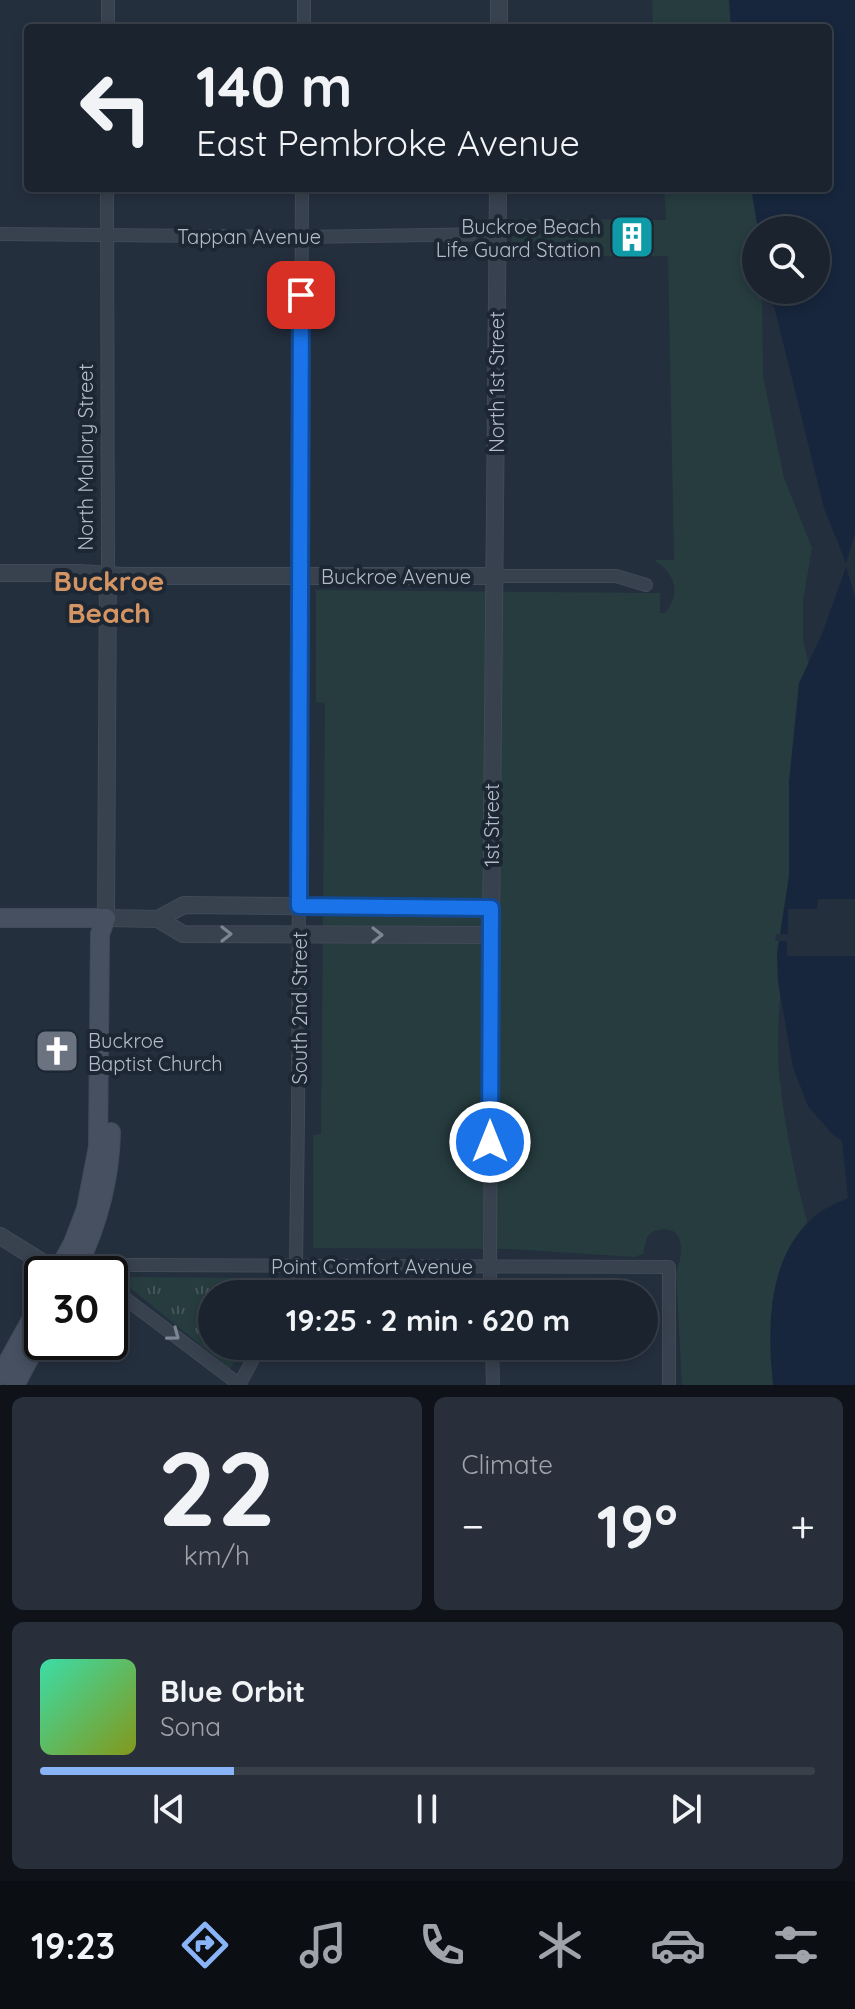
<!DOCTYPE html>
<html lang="en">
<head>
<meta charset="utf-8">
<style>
  :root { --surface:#1b232e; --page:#282f3a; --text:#f1f3f6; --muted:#a0a4aa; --line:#39404a; --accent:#8ab4f8 }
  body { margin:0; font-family:Quicksand,sans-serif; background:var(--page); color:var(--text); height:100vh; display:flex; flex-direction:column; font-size:30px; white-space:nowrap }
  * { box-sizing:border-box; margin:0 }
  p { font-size:26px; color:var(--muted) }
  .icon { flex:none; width:44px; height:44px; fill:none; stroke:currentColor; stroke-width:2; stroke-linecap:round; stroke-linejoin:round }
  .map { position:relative; height:1385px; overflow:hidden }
  .drawer { display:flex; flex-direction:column; gap:12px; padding:12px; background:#0f1319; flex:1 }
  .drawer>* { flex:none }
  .guide { position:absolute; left:24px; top:24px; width:808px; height:168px; border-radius:8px; box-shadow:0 4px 12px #0003,0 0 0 2px var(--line); background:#1b232e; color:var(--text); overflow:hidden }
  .tools { position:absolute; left:742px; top:216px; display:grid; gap:16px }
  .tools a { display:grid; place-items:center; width:88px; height:88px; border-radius:50%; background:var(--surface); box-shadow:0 4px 12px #0003,0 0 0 2px var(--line); font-size:40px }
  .speed { position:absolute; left:24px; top:1256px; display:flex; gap:16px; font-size:40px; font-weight:700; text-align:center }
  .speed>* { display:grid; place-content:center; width:104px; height:104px; border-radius:50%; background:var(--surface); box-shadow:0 4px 12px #0003,0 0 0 2px var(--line); line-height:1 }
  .speed .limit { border:4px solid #111; border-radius:12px; background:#fff; color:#111 }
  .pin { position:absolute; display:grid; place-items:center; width:68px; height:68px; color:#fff; margin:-34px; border-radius:16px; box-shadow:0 4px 12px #0006 }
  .me { position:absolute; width:88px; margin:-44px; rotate:0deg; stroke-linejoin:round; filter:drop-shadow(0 0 6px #0008) }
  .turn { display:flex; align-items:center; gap:28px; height:168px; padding:0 40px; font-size:36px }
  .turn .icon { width:104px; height:104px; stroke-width:2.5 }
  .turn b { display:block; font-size:56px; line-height:68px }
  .big { font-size:60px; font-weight:700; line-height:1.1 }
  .drawer .widget { flex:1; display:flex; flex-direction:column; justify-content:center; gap:12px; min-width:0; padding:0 28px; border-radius:12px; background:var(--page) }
  .drawer .dial { align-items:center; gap:0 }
  .dial b { font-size:104px; line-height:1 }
  .song { display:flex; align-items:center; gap:24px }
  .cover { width:96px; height:96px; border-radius:12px; background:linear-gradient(135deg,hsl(160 70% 55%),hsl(70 70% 35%)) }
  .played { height:8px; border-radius:4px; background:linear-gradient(90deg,var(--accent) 25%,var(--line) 25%) }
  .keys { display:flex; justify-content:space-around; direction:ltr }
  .heat { display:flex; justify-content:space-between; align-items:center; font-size:44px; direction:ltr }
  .drawer .tiles { flex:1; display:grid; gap:12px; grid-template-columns:1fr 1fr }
  .widget:last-child { grid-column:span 2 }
  .trip { position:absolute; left:198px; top:1280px; width:460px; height:80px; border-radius:40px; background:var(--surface); box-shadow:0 4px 12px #0003,0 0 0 2px var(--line); font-weight:700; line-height:80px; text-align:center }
  .dock { display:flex; height:128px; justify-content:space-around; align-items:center; background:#0b0e12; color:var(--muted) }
  .dock .icon { width:56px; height:56px }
  .dock .current { color:var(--accent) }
  .dock b { font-size:36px; color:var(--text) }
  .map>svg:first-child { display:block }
  .grass { fill:url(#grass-tufts) }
  .green { fill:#263c3f }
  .water { fill:#17263c }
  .pier { fill:#242f3e }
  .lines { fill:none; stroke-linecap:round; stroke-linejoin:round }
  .minor-casing { stroke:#414a57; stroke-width:14 }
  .tertiary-casing { stroke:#414a57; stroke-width:18 }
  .secondary-casing { stroke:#414a57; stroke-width:20 }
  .minor { stroke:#38414e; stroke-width:12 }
  .tertiary { stroke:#38414e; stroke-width:16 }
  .secondary { stroke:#465061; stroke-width:18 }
  .oneway { stroke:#7c8592 }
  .route-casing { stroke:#114b97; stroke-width:20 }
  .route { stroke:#1a73e8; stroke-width:14 }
  .labels { text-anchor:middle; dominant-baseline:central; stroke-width:8; stroke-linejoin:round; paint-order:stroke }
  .poi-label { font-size:20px; fill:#b4bcc9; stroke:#1d2633; text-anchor:end }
  .street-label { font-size:20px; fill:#b4bcc9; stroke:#1d2633 }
  .district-label { font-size:28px; font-weight:bold; fill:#d59563; stroke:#1d2633 }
</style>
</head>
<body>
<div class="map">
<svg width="855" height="1385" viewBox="0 0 855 1385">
  <defs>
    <pattern id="grass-tufts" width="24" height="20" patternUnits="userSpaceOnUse" patternTransform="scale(2)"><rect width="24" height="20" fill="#263c3f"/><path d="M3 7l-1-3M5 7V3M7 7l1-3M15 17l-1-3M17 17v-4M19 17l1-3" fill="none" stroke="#435659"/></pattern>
  </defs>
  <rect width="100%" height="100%" fill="#242f3e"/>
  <polygon class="grass" points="117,1277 267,1278 274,1281 275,1288 272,1294 212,1294 212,1346 243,1346 230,1369"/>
  <g class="green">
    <polygon points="652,0 732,0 733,28 653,28"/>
    <path d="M664,188h98l7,42h-13v60h6l1,86 21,102 28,70 -9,53v38l16,71 36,190 -73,67c-2,35 -6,71 -3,106 6,59 19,120 36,176l-37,36 -6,17 4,83h-94l-6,-112c8,-21 10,-51 -22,-42l-7,6 -4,17 -9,3 -123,-8 -198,-1v-113l8,-1 4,-431 -9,-1v-112l344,3v20h5c17,-20 10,-40 -11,-53h20l-6,-304h-157l1,-37 154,1z"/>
  </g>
  <g class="water">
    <polygon points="729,0 855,0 855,533 846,563 824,508 770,290 816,290 816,230 758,230 751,188 828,188 828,28 731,28"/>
    <path d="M846,567l9,29v789h-82c-6,-57 -6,-129 42,-169 9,-8 23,-13 33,-18l-6,-57 -10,-7 -24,-28 -15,-39 -15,-85 -1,-29 12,-77v-94l10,-99 23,-49z"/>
  </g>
  <polygon class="pier" points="818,899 855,899 855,956 787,956 787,941 775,941 776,934 788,934 788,909 817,909"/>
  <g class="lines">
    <g class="minor-casing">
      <g id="minor">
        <polyline points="108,28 108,0"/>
        <polyline points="304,28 304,0"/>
        <polyline points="107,188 108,575"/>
        <polyline points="0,234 301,237 497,234"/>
        <polyline points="493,576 616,576 646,585"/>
        <polyline points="75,1271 115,1265 150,1265 669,1267 669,1385"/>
        <polyline points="110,1290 122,1296 240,1385"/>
        <polyline points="288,1294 295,1282 296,1265 298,1119 302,188"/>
        <polyline points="490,1294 491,935"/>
        <polyline points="492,1346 493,1385"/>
        <polyline points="239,1385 260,1346"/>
      </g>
    </g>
    <g class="tertiary-casing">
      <g id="tertiary">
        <polyline points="499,0 499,28"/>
        <polyline points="0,573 80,573 123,576 493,576"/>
        <polyline points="108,575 106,918 158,919 184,905 491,908"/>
        <polyline points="158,919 183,934 491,935 498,188"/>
        <polyline points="0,1236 50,1267 70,1270"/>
      </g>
    </g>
    <g class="secondary-casing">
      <g id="secondary">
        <polyline points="0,918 106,918"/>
        <polyline points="56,1274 73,1243 86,1209 98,1147 100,934 106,918"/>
        <path d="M74,1274c22,-44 36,-92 37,-142"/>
        <polyline points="0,1376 42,1300"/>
        <polyline points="15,1385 42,1335"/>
      </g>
    </g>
    <use href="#minor" class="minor"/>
    <use href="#tertiary" class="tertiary"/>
    <use href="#secondary" class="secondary"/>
  </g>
  <defs><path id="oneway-chevron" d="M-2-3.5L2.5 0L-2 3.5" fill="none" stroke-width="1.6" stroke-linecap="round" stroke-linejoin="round" transform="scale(2)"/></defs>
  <g class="oneway">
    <use href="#oneway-chevron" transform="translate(226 934)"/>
    <use href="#oneway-chevron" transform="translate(377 935)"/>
    <use href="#oneway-chevron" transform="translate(174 1335) rotate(37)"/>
  </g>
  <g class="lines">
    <g class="route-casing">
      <polyline id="route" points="301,295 299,906 491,908 490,1142"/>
    </g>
    <use href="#route" class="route"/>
  </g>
  <defs>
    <g id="building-square" transform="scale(2.3)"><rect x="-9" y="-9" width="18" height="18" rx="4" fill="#0f9aa8" stroke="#1d2633"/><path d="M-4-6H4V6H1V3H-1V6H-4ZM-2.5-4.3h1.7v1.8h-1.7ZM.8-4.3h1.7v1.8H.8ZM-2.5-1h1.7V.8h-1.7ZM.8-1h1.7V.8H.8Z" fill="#fff"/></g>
    <g id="church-square" transform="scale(2.3)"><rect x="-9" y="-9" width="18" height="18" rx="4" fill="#6b7280" stroke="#1d2633"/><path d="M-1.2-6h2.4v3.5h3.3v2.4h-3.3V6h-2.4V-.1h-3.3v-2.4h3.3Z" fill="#fff"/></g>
  </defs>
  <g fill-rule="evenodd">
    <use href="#building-square" x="632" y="237"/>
    <use href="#church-square" x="57" y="1051"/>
  </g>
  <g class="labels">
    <g class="poi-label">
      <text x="601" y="226">Buckroe Beach<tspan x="601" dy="23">Life Guard Station</tspan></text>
      <text x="88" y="1040" text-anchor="start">Buckroe<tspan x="88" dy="23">Baptist Church</tspan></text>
    </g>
    <g class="street-label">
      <text x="249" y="236">Tappan Avenue</text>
      <text transform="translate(496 382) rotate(-90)">North 1st Street</text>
      <text transform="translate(85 457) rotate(-90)">North Mallory Street</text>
      <text x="396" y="576">Buckroe Avenue</text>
      <text transform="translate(491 825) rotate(-90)">1st Street</text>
      <text transform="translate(299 1008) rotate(-90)">South 2nd Street</text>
      <text x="372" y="1266">Point Comfort Avenue</text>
    </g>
    <g class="district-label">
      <text x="109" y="580">Buckroe<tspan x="109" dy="32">Beach</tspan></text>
    </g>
  </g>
</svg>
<div class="tools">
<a><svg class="icon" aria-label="search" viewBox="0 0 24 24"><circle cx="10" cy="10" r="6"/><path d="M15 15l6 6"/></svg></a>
</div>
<div class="speed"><div class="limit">30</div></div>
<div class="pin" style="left:301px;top:295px;background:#d93025"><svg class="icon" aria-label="arrive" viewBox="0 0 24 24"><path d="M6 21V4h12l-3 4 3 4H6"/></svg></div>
<svg class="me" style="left:490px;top:1142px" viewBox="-20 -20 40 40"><circle r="17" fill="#1a73e8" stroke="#fff" stroke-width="3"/><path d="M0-11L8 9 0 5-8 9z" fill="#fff"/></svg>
<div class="trip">19:25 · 2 min · 620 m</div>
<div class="guide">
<div class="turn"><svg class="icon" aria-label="left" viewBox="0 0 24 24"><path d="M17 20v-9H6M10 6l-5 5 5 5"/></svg><div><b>140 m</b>East Pembroke Avenue</div></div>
</div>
</div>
<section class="drawer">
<div class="tiles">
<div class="widget dial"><b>22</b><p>km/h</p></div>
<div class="widget"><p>Climate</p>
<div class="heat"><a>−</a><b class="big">19°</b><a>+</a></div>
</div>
<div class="widget">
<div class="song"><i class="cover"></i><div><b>Blue Orbit</b><p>Sona</p></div></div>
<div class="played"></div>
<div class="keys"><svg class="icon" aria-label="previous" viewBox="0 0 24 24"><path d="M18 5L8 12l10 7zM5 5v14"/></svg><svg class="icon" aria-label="pause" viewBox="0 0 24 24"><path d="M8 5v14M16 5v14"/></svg><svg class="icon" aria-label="next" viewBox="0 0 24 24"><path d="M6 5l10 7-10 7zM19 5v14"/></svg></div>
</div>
</div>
</section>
<nav class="dock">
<b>19:23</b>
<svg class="icon current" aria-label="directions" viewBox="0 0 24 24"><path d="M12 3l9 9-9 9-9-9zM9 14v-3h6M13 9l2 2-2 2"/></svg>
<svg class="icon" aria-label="music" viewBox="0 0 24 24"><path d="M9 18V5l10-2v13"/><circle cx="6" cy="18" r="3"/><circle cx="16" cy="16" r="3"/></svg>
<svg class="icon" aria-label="phone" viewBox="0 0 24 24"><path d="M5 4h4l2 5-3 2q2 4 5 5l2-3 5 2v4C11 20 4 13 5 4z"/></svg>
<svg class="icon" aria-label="climate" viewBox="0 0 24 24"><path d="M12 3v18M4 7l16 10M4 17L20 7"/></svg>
<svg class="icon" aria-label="car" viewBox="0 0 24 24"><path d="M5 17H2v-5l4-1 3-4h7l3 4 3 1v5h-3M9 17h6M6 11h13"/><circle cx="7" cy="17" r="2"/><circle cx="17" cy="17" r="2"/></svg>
<svg class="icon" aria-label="filters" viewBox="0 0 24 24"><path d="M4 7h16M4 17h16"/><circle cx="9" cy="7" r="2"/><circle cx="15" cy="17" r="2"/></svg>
</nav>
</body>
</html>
